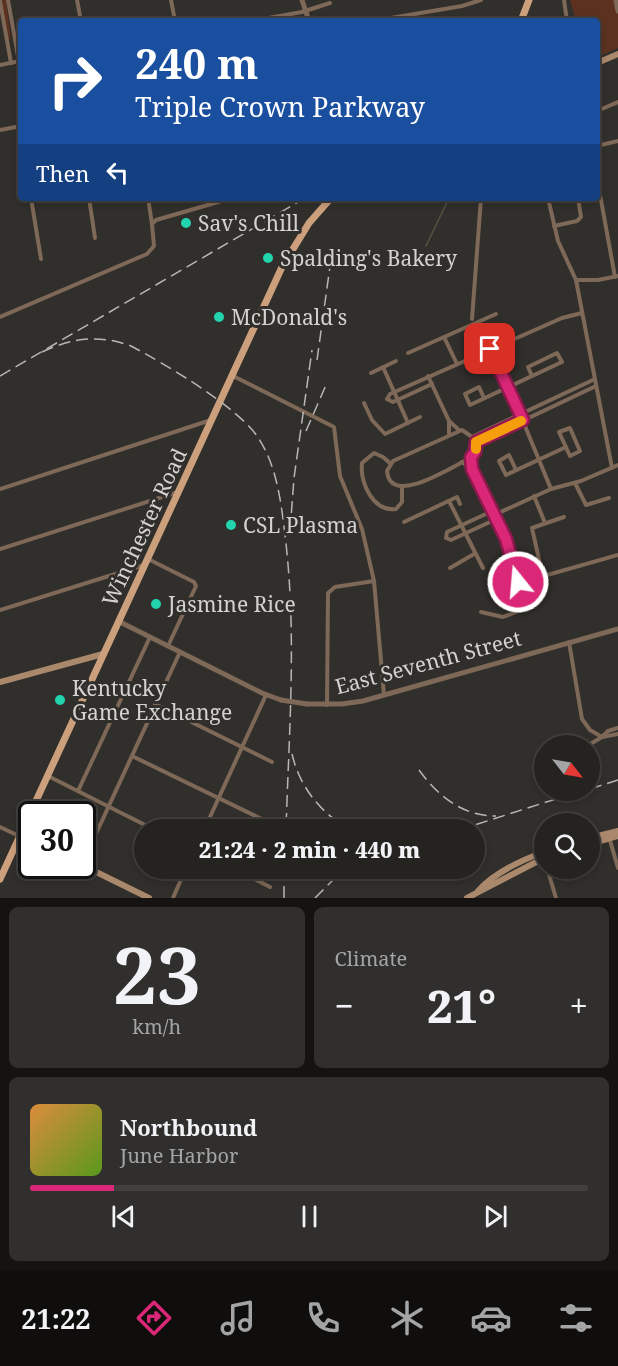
<!DOCTYPE html>
<html lang="en">
<head>
<meta charset="utf-8">
<style>
  :root { --surface:#252320; --page:#312f2d; --text:#f1f3f6; --muted:#a3a4a5; --line:#42403e; --accent:#db2777 }
  body { margin:0; font-family:"Noto Serif",serif; background:var(--page); color:var(--text); height:100vh; display:flex; flex-direction:column; font-size:22px; white-space:nowrap }
  * { box-sizing:border-box; margin:0 }
  p { font-size:20px; color:var(--muted) }
  .icon { flex:none; width:33px; height:33px; fill:none; stroke:currentColor; stroke-width:2; stroke-linecap:round; stroke-linejoin:round }
  .map { position:relative; height:898px; overflow:hidden }
  .panel { display:flex; flex-direction:column; gap:9px; padding:9px; background:#141312; flex:1 }
  .panel>* { flex:none }
  .guide { position:absolute; left:18px; top:18px; width:582px; height:183px; border-radius:6px; box-shadow:0 3px 9px #0003,0 0 0 2px var(--line); background:#1a4fa0; color:#fff; overflow:hidden }
  .needle { width:39px; rotate:121deg }
  .fabs { position:absolute; left:534px; top:735px; display:grid; gap:12px }
  .fabs a { display:grid; place-items:center; width:66px; height:66px; border-radius:50%; background:var(--surface); box-shadow:0 3px 9px #0003,0 0 0 2px var(--line); font-size:30px }
  .speed { position:absolute; left:18px; top:801px; display:flex; gap:12px; font-size:30px; font-weight:700; text-align:center }
  .speed>* { display:grid; place-content:center; width:78px; height:78px; border-radius:50%; background:var(--surface); box-shadow:0 3px 9px #0003,0 0 0 2px var(--line); line-height:1 }
  .speed .limit { border:3px solid #111; border-radius:9px; background:#fff; color:#111 }
  .pin { position:absolute; display:grid; place-items:center; width:51px; height:51px; color:#fff; margin:-26px; border-radius:12px; box-shadow:0 3px 9px #0006 }
  .me { position:absolute; width:66px; margin:-33px; rotate:343deg; stroke-linejoin:round; filter:drop-shadow(0 0 4px #0008) }
  .turn { display:flex; align-items:center; gap:21px; height:126px; padding:0 18px; font-size:27px }
  .turn .icon { width:78px; height:78px; stroke-width:2.5 }
  .turn b { display:block; font-size:42px; line-height:51px }
  .then { display:flex; align-items:center; height:57px; padding:0 18px; background:#0003; gap:12px; font-size:22px }
  .big { font-size:45px; font-weight:800; line-height:1.1 }
  .panel .widget { flex:1; display:flex; flex-direction:column; justify-content:center; gap:9px; min-width:0; padding:0 21px; border-radius:9px; background:var(--page) }
  .panel .dial { align-items:center; gap:0 }
  .dial b { font-size:78px; line-height:1 }
  .song { display:flex; align-items:center; gap:18px }
  .cover { width:72px; height:72px; border-radius:9px; background:linear-gradient(135deg,hsl(30 70% 55%),hsl(90 70% 35%)) }
  .played { height:6px; border-radius:3px; background:linear-gradient(90deg,var(--accent) 15%,var(--line) 15%) }
  .keys { display:flex; justify-content:space-around; direction:ltr }
  .heat { display:flex; justify-content:space-between; align-items:center; font-size:33px; direction:ltr }
  .panel .tiles { flex:1; display:grid; gap:9px; grid-template-columns:1fr 1fr }
  .widget:last-child { grid-column:span 2 }
  .trip { position:absolute; left:134px; top:819px; width:351px; height:60px; border-radius:30px; background:var(--surface); box-shadow:0 3px 9px #0003,0 0 0 2px var(--line); font-weight:800; line-height:60px; text-align:center }
  .menu { display:flex; height:96px; justify-content:space-around; align-items:center; background:#0f0e0d; color:var(--muted) }
  .menu .icon { width:42px; height:42px }
  .menu .current { color:var(--accent) }
  .menu b { font-size:27px; color:var(--text) }
  .map>svg:first-child { display:block }
  .green { fill:#5c311f }
  .lines { fill:none; stroke-linecap:round; stroke-linejoin:round }
  .stream { stroke:#52553f; stroke-width:1.5 }
  .minor { stroke:#7e6857; stroke-width:4 }
  .tertiary { stroke:#7e6857; stroke-width:5 }
  .secondary { stroke:#aa886c; stroke-width:6 }
  .primary { stroke:#cca07c; stroke-width:7 }
  .rail { stroke:#b8b7b5; stroke-width:1.5; stroke-dasharray:12 6; stroke-linecap:butt }
  .tertiary-bridge { stroke:#7e6857; stroke-width:5 }
  .route-casing { stroke:#8e194d; stroke-width:15 }
  .route { stroke:#db2777; stroke-width:10 }
  .slow { stroke:#f59e0b; stroke-width:10 }
  .poi-dot { fill:#22d5af; stroke:#312f2b; stroke-width:2 }
  .labels { text-anchor:middle; dominant-baseline:central; stroke-width:6; stroke-linejoin:round; paint-order:stroke }
  .poi-label { font-size:21px; fill:#d3d2d0; stroke:#312f2b; text-anchor:start }
  .street-label { font-size:21px; fill:#d3d2d0; stroke:#312f2b }
</style>
</head>
<body>
<div class="map">
<svg width="618" height="898" viewBox="0 0 618 898">
  <rect width="100%" height="100%" fill="#312f2b"/>
  <g class="green">
    <polygon points="1,0 6,0 11,40 8,38"/>
    <polygon points="570,0 618,0 618,48 597,57 597,21 576,21"/>
  </g>
  <g class="lines">
    <polyline class="stream" points="426,246 449,198"/>
    <g class="minor">
      <polyline points="8,0 19,62"/>
      <polyline points="77,0 81,21"/>
      <polyline points="171,0 175,21"/>
      <polyline points="564,0 567,21"/>
      <polyline points="0,1 11,63"/>
      <polyline points="251,21 302,12 330,3"/>
      <polyline points="373,21 462,6 481,0"/>
      <polyline points="0,65 20,61"/>
      <polyline points="597,111 618,102"/>
      <polyline points="20,127 21,136"/>
      <polyline points="0,130 21,126"/>
      <polyline points="597,146 618,141"/>
      <polyline points="597,178 615,277"/>
      <polyline points="31,198 41,259"/>
      <polyline points="89,198 95,238"/>
      <polyline points="148,198 152,224"/>
      <polyline points="548,198 558,241 576,280 612,468"/>
      <polyline points="554,226 577,221 581,217 578,198"/>
      <polyline points="576,280 598,280 618,276"/>
      <polyline points="0,317 147,254 154,246 152,224 156,220 232,198"/>
      <polyline points="472,319 481,198"/>
      <polyline points="444,337 457,364"/>
      <polyline points="490,349 520,414 551,489"/>
      <polyline points="408,353 496,314"/>
      <polyline points="383,367 408,423"/>
      <polyline points="371,373 396,361"/>
      <polyline points="233,376 334,427 340,476 362,529 374,581 384,695"/>
      <polyline points="428,376 449,421"/>
      <polyline points="432,384 393,402 387,399 390,394 562,318 582,313"/>
      <polyline points="484,398 479,387 465,394 470,405 562,362 557,353 528,367 532,376"/>
      <polyline points="364,403 372,420 385,434 420,417"/>
      <polygon points="570,428 580,451 570,456 559,432"/>
      <path d="M462,430l13,9v13l-5,6c-17,8 -80,50 -83,13l6,-10z"/>
      <polyline points="449,434 449,421 459,430"/>
      <polyline points="474,436 595,379"/>
      <polyline points="476,443 596,386"/>
      <polyline points="462,462 472,469 471,457"/>
      <path d="M391,464l-8,-7 -9,-4 -12,10c-2,20 11,49 34,46l6,-7v-14"/>
      <polyline points="472,469 506,539 518,582"/>
      <polyline points="516,470 509,455 499,461 506,475 566,447"/>
      <polyline points="575,483 586,505 609,498"/>
      <polyline points="0,489 211,420"/>
      <polyline points="534,496 545,523"/>
      <polyline points="449,501 483,568"/>
      <polyline points="494,515 492,521 451,540 446,538 447,532 488,513 494,515 551,489 581,481 618,465"/>
      <polyline points="404,522 457,497 460,504"/>
      <polyline points="0,549 178,492"/>
      <polyline points="148,559 194,582 196,586 168,646"/>
      <polyline points="540,564 532,528 564,517"/>
      <polyline points="450,568 474,554"/>
      <polyline points="514,573 498,582 498,589 618,555"/>
      <polyline points="0,610 144,565"/>
      <polyline points="481,612 503,617 531,606 525,581"/>
      <polyline points="569,642 582,719 590,730 602,737 587,746"/>
      <polyline points="155,704 272,762"/>
      <polyline points="327,705 328,593 335,587 374,581"/>
      <polyline points="618,728 608,731 602,737 618,734"/>
      <polyline points="132,756 272,824"/>
      <polyline points="48,776 155,830"/>
      <polyline points="78,791 150,637"/>
      <polyline points="0,827 19,836"/>
      <polyline points="204,830 266,695"/>
      <polyline points="609,837 618,868"/>
      <polyline points="82,864 180,652"/>
      <polyline points="233,868 270,887"/>
      <polyline points="547,868 556,898"/>
      <polyline points="173,898 186,868"/>
    </g>
    <g class="tertiary">
      <polyline points="302,0 309,21"/>
      <polyline points="616,0 618,11"/>
      <polyline points="118,621 262,693 281,700"/>
      <polyline points="307,704 342,704 363,701 618,629"/>
    </g>
    <g class="secondary">
      <polyline points="597,63 618,54"/>
      <polyline points="0,682 103,654"/>
      <polyline points="19,836 32,841"/>
      <polyline points="590,838 618,831"/>
      <polyline points="590,844 618,836"/>
      <polyline points="82,865 149,898"/>
      <path d="M478,891c16,-18 44,-31 66,-39"/>
      <polyline points="467,898 544,858"/>
    </g>
    <g class="primary">
      <polyline points="521,21 529,0"/>
      <polyline points="0,879 282,267 309,223 331,198"/>
    </g>
    <g class="rail">
      <path d="M42,352c30,-14 57,-18 89,-6 34,18 109,62 128,93 18,28 22,63 26,96 12,98 4,195 1,295"/>
      <polyline points="317,360 331,259"/>
      <polyline points="0,376 305,198"/>
      <polyline points="306,431 326,385"/>
      <polyline points="290,531 294,478 312,350"/>
      <path d="M292,754c8,34 29,59 58,76"/>
      <path d="M419,770c19,26 43,46 77,46"/>
      <polyline points="590,789 618,780"/>
      <polyline points="459,830 584,790"/>
      <polyline points="284,898 284,868"/>
      <polyline points="315,898 345,868"/>
    </g>
    <polyline class="tertiary-bridge" points="281,700 307,704"/>
  </g>
  <g class="lines">
    <g class="route-casing">
      <polyline id="route" points="490,349 523,420 476,442 475,452 471,457 472,469 506,539 518,582"/>
    </g>
    <use href="#route" class="route"/>
    <polyline class="slow" points="476,449 476,442 521,421"/>
  </g>
  <g class="poi-dot">
    <circle cx="186" cy="223" r="6"/>
    <circle cx="268" cy="258" r="6"/>
    <circle cx="219" cy="317" r="6"/>
    <circle cx="231" cy="525" r="6"/>
    <circle cx="156" cy="604" r="6"/>
    <circle cx="60" cy="700" r="6"/>
  </g>
  <g class="labels">
    <g class="poi-label">
      <text x="198" y="223">Sav's Chill</text>
      <text x="280" y="258">Spalding's Bakery</text>
      <text x="231" y="317">McDonald's</text>
      <text x="243" y="525">CSL Plasma</text>
      <text x="168" y="604">Jasmine Rice</text>
      <text x="72" y="688">Kentucky<tspan x="72" dy="24">Game Exchange</tspan></text>
    </g>
    <g class="street-label">
      <text transform="translate(144 527) rotate(-65)">Winchester Road</text>
      <text transform="translate(428 662) rotate(-15)">East Seventh Street</text>
    </g>
  </g>
</svg>
<div class="fabs">
<a><svg class="needle" viewBox="-14 -14 28 28"><path d="M0-13l5 13h-10z" fill="#e53935"/><path d="M0 13l5-13h-10z" fill="#a3a4a5"/></svg></a>
<a><svg class="icon" aria-label="search" viewBox="0 0 24 24"><circle cx="10" cy="10" r="6"/><path d="M15 15l6 6"/></svg></a>
</div>
<div class="speed"><div class="limit">30</div></div>
<div class="pin" style="left:490px;top:349px;background:#d93025"><svg class="icon" aria-label="arrive" viewBox="0 0 24 24"><path d="M6 21V4h12l-3 4 3 4H6"/></svg></div>
<svg class="me" style="left:518px;top:582px" viewBox="-20 -20 40 40"><circle r="17" fill="#db2777" stroke="#fff" stroke-width="3"/><path d="M0-11L8 9 0 5-8 9z" fill="#fff"/></svg>
<div class="trip">21:24 · 2 min · 440 m</div>
<div class="guide">
<div class="turn"><svg class="icon" aria-label="right" viewBox="0 0 24 24"><path d="M7 20v-9h11M14 6l5 5-5 5"/></svg><div><b>240 m</b>Triple Crown Parkway</div></div>
<div class="then">Then<svg class="icon" aria-label="left" viewBox="0 0 24 24"><path d="M17 20v-9H6M10 6l-5 5 5 5"/></svg></div>
</div>
</div>
<section class="panel">
<div class="tiles">
<div class="widget dial"><b>23</b><p>km/h</p></div>
<div class="widget"><p>Climate</p>
<div class="heat"><a>−</a><b class="big">21°</b><a>+</a></div>
</div>
<div class="widget">
<div class="song"><i class="cover"></i><div><b>Northbound</b><p>June Harbor</p></div></div>
<div class="played"></div>
<div class="keys"><svg class="icon" aria-label="previous" viewBox="0 0 24 24"><path d="M18 5L8 12l10 7zM5 5v14"/></svg><svg class="icon" aria-label="pause" viewBox="0 0 24 24"><path d="M8 5v14M16 5v14"/></svg><svg class="icon" aria-label="next" viewBox="0 0 24 24"><path d="M6 5l10 7-10 7zM19 5v14"/></svg></div>
</div>
</div>
</section>
<nav class="menu">
<b>21:22</b>
<svg class="icon current" aria-label="directions" viewBox="0 0 24 24"><path d="M12 3l9 9-9 9-9-9zM9 14v-3h6M13 9l2 2-2 2"/></svg>
<svg class="icon" aria-label="music" viewBox="0 0 24 24"><path d="M9 18V5l10-2v13"/><circle cx="6" cy="18" r="3"/><circle cx="16" cy="16" r="3"/></svg>
<svg class="icon" aria-label="phone" viewBox="0 0 24 24"><path d="M5 4h4l2 5-3 2q2 4 5 5l2-3 5 2v4C11 20 4 13 5 4z"/></svg>
<svg class="icon" aria-label="climate" viewBox="0 0 24 24"><path d="M12 3v18M4 7l16 10M4 17L20 7"/></svg>
<svg class="icon" aria-label="car" viewBox="0 0 24 24"><path d="M5 17H2v-5l4-1 3-4h7l3 4 3 1v5h-3M9 17h6M6 11h13"/><circle cx="7" cy="17" r="2"/><circle cx="17" cy="17" r="2"/></svg>
<svg class="icon" aria-label="filters" viewBox="0 0 24 24"><path d="M4 7h16M4 17h16"/><circle cx="9" cy="7" r="2"/><circle cx="15" cy="17" r="2"/></svg>
</nav>
</body>
</html>
